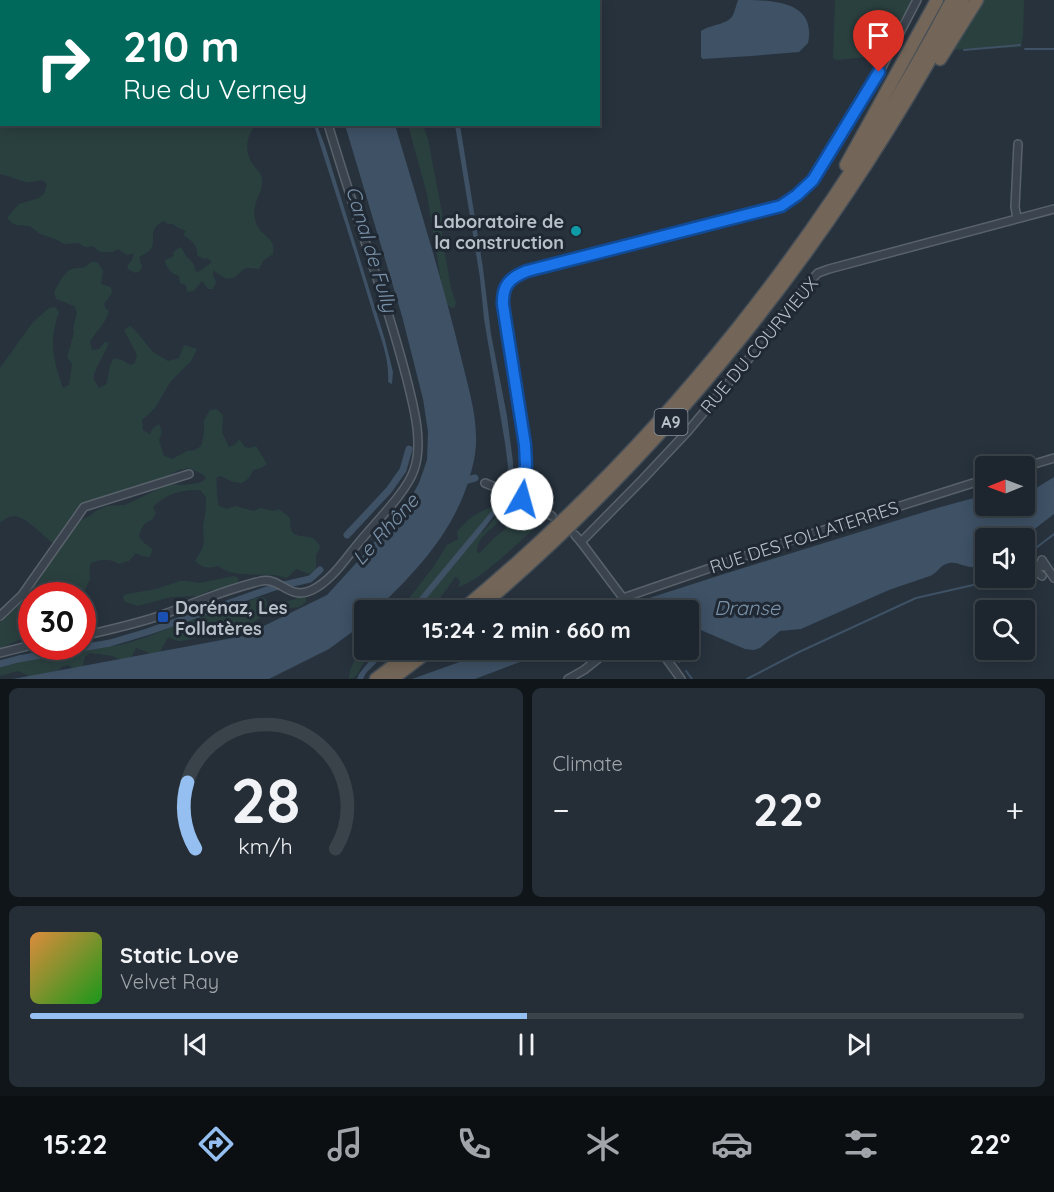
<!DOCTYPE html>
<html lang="en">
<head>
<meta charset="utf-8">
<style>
  :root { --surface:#1d262e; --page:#252e36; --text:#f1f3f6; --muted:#a0a5aa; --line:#3b434a; --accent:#94bff0 }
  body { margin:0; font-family:Quicksand,sans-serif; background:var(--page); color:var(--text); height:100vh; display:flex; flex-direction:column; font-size:22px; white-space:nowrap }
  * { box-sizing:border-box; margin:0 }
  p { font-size:20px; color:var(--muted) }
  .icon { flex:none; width:33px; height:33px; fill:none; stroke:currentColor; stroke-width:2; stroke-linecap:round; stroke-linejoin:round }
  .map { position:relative; height:679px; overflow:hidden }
  .panel { display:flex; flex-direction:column; gap:9px; padding:9px; background:#101519; flex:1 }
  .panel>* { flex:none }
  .banner { position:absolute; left:0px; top:0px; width:600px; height:126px; box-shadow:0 3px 15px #0003,0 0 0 2px var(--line); background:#00695c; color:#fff; overflow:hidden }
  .needle { width:39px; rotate:269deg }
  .fabs { position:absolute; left:975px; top:456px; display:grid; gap:12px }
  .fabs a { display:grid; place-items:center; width:60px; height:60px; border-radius:6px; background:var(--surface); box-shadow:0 3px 15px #0003,0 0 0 2px var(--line); font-size:30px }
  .speed { position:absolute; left:18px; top:582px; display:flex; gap:12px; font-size:30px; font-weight:700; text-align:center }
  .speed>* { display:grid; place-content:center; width:78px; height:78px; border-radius:50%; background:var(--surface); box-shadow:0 3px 15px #0003,0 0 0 2px var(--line); line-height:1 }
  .speed .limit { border:9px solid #d22; background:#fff; color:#111 }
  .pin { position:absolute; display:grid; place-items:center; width:51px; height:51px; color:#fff; margin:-62px -26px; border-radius:50% 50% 50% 0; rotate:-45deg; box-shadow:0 0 6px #0007 }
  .pin .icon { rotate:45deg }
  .me { position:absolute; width:66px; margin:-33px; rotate:7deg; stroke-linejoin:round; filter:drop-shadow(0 0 4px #0008) }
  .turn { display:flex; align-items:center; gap:21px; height:126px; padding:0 24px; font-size:27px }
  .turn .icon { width:78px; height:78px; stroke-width:2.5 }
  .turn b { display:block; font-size:42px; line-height:51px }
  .big { font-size:45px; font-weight:800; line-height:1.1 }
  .panel .card { flex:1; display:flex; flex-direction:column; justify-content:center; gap:9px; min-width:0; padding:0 21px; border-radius:9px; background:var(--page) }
  .panel .dial { align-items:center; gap:0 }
  .dial svg { height:156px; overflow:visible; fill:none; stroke:var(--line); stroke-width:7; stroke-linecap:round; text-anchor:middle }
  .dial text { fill:var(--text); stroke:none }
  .song { display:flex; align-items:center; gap:18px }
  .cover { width:72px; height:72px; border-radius:9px; background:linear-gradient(135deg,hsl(30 70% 55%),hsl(120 70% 35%)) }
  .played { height:6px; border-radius:3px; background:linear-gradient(90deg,var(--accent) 50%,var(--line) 50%) }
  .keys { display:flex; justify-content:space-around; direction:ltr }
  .heat { display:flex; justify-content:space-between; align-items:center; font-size:33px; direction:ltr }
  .panel .tiles { flex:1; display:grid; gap:9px; grid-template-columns:1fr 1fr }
  .card:last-child { grid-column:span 2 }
  .trip { position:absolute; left:354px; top:600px; width:345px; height:60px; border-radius:6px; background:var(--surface); box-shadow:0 3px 15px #0003,0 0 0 2px var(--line); font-weight:800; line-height:60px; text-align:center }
  .menu { display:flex; height:96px; justify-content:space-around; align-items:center; background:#0c0f12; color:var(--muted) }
  .menu .icon { width:42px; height:42px }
  .menu .on { color:var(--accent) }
  .menu b { font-size:27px; color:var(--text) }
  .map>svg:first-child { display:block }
  .green { fill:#2a403f }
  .water { fill:#3e5165 }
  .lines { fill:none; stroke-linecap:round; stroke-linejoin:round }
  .stream { stroke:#3e5165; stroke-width:2 }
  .canal { stroke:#3e5165; stroke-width:7 }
  .minor-casing { stroke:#59626b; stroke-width:10 }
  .motorway-casing { stroke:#464f58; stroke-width:15 }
  .minor { stroke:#3b444e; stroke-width:7 }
  .motorway { stroke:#736658; stroke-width:12 }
  .route-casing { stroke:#114b97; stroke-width:15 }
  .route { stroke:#1a73e8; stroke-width:10 }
  .culture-dot { fill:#0f9aa8; stroke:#202933; stroke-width:2 }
  .transit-dot { fill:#1a4fb4; stroke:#202933; stroke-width:2 }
  .labels { text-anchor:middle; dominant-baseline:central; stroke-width:6; stroke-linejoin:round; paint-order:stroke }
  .shield { fill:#202933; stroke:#8a929b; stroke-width:1.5 }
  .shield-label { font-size:16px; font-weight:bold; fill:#b7bfc8 }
  .poi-label { font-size:18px; font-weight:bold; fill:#b7bfc8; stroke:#202933; text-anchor:end }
  .street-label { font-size:18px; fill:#b7bfc8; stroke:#202933 }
  .water-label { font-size:20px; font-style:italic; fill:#7a92a9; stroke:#202933 }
</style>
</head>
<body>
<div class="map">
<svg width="1054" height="679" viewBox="0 0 1054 679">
  <rect width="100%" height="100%" fill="#27323d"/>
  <g class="green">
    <path d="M0,0h90v1l-88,1v122l254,1c-11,12 -12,29 -1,42 3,4 6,6 7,12 2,14 -11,23 -7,40 3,15 14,16 18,26 1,3 0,6 0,9l-9,6 -5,9c-4,0 -11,-2 -15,0 -3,2 -5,5 -8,7 -9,6 -15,0 -23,-6v5l3,7 -3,7h-5l-6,-8 -8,10 -7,1 -1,-7 -6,-2 -1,-7c-9,-3 -12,-7 -14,-16l9,-4 -1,-3 4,-4 4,-2 5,9 7,7 3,9 4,-1 11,-8v-2l-4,-3 -3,1 -7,-4c1,-12 -6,-13 -14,-21l3,-2 -2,-2 -6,-2 -5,-4h-5l-4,-3c-20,9 -4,22 -16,31 -3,2 -6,3 -9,5l3,10 -2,4 -4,2 -7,-3 -2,-4 5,-6 2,-7 -7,2 -9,-6 -5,3h-13l-7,-6c-6,1 -9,2 -14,-3l-15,1 -9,-5 -15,-5 -10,-8 -14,-1 -4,-2 -5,-5 12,-14 20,-6 5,-4 3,-10 -5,-4c-5,1 -11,3 -16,2 -9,-2 -17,-6 -26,-8z"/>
    <polygon points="835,0 913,0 884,55 837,60 833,58"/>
    <polygon points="983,0 1024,0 1023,36 1021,47 952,50"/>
    <polygon points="408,125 423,125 428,139 442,213 442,237 451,288 456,303 455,307 452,308 446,304 444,300 427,194"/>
    <path d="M91,262h6l6,8 -2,14 10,3 1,6 -8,11 2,5 3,2c-3,12 -13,20 -19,31l2,8 7,-1 6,-7 4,1c-3,9 -17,30 -15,37 0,0 5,8 5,8l7,-3c4,-11 1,-16 8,-27l10,3 6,4 5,-2 2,-8 -13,-25 6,-4 4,3 19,23 15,9 11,-3 5,-13 13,4 -6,12 -20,20 -16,27 -13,12 1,10 7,4 3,-6 6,-4 3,8 -3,8 5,16 8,3 15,-8 8,-1 6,-4 3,-13v-13l6,-10 6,-1 7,6 -1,17 7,15 7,-3 3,-5 6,8 4,1 7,-2 11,18 -6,4 -8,2 -4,8 -7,5 -9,-1 -12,-6 -4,1c-1,5 0,25 2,29l8,3 8,-3 19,5 6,-3 14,3 5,-2 11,9c0,4 0,12 3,15 8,7 20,-2 27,14l-4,9v14l-7,4 -13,-5 -9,9c-5,-1 -10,-3 -15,-3 -17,-1 -40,2 -54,-9 -9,3 -16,2 -23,-5l7,-12 2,-7 -1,-16 3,-18v-11l-6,-7c-17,-1 -35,4 -47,17l3,6 -4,7c-9,3 -11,8 -13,17 4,6 9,8 14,13l-4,7 -7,-1 -6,-3 -7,8 -10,3c-11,-6 -17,-5 -28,-1 -2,6 -1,9 -1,15 -1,6 -6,10 -5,18l-2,3 -1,-3h-50l-1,39 -31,13v-26l25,-22 14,-19 20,-35 11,-15 10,-10 11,-6 5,-4 11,-5 18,-1 44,-21 15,1 15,-2 7,-4 -2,-4 -15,-7 -10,2 -48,26 -27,2 -28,16 -21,31c-10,-8 -29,-28 -40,-29 -5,0 -10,3 -14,6l-1,-1v-153l33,-46 16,-14 6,-1 4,5c-2,6 -4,12 -5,19 -4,18 3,40 9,57l6,-3 3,-21 -5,-7 7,-24 -1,-4 4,-17 -3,-6 -18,-7 -2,-7c4,-7 8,-16 14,-21 9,-6 14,1 23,-9z"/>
    <path d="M490,508l2,1v2l-13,15 -1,4 4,3 12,-14 2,-1 2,4c-9,10 -21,15 -21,30l3,1 13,-14 17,-14 7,-11 13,-4 9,5 1,3 -1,6c-17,15 -62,60 -81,63l2,-5 -2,-4 -3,-1 -23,33h-32l34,-44 13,-21 11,-6 -1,-7c10,-12 19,-20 33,-24z"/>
    <polygon points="234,576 238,578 238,582 235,586 227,589 211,590 197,596 171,597 138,606 125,602 123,598 124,595 128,594 156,589 180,581 188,581 199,583"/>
    <path d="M302,596l4,1v5c-8,7 -7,5 -17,6 -4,0 -19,5 -23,6 -7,3 -12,10 -20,12 -9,3 -15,-2 -23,1 -14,4 -27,12 -41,14 -5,1 -9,-2 -13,-4l-2,2 -8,15 -5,1 -18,-7 -5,10 -9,2 -10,-4 -22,-3 -5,4 -3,13 -5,1 -9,-6 -6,2 -10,9 -16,3 -18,-8 -18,5v-11l56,-11c7,-3 11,-4 17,1l16,-5 36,-6 22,-7 44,-18 50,-13 14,-8 6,-1 4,1 3,8 3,1 15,-6 7,-1z"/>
    <path d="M364,648v2h22c-8,4 -18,8 -23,14 -6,8 -4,13 -14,15 0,-11 7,-23 15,-31z"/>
  </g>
  <g class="water">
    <path d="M738,0c33,0 79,0 70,43l-9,9 -48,4 -48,3 -2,-2v-26c10,-7 27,-6 32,-16 2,-4 3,-10 5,-15z"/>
    <path d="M314,125h3l8,21 60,194 8,32 -1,12 -4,-2c2,-24 -9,-48 -16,-72 -18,-62 -39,-123 -58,-185z"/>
    <path d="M345,125h50c23,77 47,154 66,232 8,34 20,69 13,103 -13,64 -53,107 -98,150h-12v12l-1,2 -34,25 -60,30h-256l230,-43 84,-41 32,-35 50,-59 10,-18 8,-23 1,-28 -5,-33 -21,-83z"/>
    <polygon points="455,125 460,125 483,268 491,334 507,416 513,462 513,479 502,505 483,530 417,610 409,610 494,508 507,482 508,466 505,443 484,319 480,278"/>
    <path d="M1054,477v37l-31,24h-37l-1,26c-4,2 -10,4 -14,3 -9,-1 -16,-7 -25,-3 -6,2 -9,9 -16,12l-41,14 -88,39 -21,2 -20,17 -6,2 -9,-1 -56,-24 -1,-15h-76l112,-36 213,-66 48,-13 1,11h38l1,-11z"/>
    <polygon points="378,650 386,650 376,663 366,673 363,679 357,679 359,674"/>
    <polygon points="493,650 562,650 520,662 475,679 412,679"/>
  </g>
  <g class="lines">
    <g class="stream">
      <polyline points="1025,49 1054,49"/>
      <polyline points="964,50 1020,45"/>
      <polyline points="1024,557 1054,534"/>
      <polyline points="671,650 679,662"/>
      <polyline points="686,671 692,679"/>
      <polyline points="747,679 799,652 916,598 982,583 998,578"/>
    </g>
    <g class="canal">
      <polyline points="460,482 475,478"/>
      <polyline points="347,535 389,490 403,470 409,449"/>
      <polyline points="0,664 18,659 110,643 147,632 275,587 310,579 320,570"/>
    </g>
    <g class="minor-casing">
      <g id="minor">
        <polyline points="288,0 288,2"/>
        <polyline points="1017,218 1015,207 1018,144"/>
        <polyline points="1024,467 1054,458"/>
        <polyline points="485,483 517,496 552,516"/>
        <path d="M522,499l4,-34 -1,-20 -22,-140c-1,-19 6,-27 24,-34l254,-65 16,-11 16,-15 66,-107 38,-73"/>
        <polyline points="575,535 581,542 632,610"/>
        <polyline points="581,542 643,479 688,431 757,349 812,279 818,273 829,269 1054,209"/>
        <polyline points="1035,565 1034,567 1036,571 1042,576"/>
        <polyline points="1046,566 1039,567 1042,560 1054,578"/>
        <polyline points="623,598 789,541 986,479"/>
        <polyline points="0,616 22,595 84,507 189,474"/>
        <path d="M82,636c27,-6 54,-12 80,-21 32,-12 65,-26 99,-34 20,-4 28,20 51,9 21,-10 35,-34 50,-51 15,-18 45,-48 52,-69 10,-28 -1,-66 -8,-94 -9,-35 -20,-70 -31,-104 -16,-49 -32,-98 -47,-148"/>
        <polyline points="660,650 681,679"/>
        <polyline points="0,653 32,645"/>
        <polyline points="568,679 584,670 609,650"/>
      </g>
    </g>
    <g class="motorway-casing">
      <g id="motorway">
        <polyline points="940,59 977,0"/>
        <polyline points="846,165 937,0"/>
        <path d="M462,610c202,-167 367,-378 490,-610"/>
        <path d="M477,610c202,-172 361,-376 486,-610"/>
        <polyline points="376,679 414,650"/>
        <polyline points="392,679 430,650"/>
      </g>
    </g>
    <use href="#minor" class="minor"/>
    <use href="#motorway" class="motorway"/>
  </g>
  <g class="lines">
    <g class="route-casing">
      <path id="route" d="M522,499l4,-34 -1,-20 -22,-140c-1,-19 6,-27 24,-34l254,-65 16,-11 16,-15 66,-108"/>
    </g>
    <use href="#route" class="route"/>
  </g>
  <circle class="culture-dot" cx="576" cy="231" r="6"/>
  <rect class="transit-dot" x="157" y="611" width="12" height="12" rx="3"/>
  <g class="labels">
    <rect class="shield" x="654.5" y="409" width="33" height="26" rx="4.5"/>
    <g class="shield-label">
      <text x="671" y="422">A9</text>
    </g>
    <g class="poi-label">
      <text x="564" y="221">Laboratoire de<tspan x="564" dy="21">la construction</tspan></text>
      <text x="175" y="607" text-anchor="start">Dorénaz, Les<tspan x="175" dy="21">Follatères</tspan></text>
    </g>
    <g class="street-label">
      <text transform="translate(759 345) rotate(-50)">RUE DU COURVIEUX</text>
      <text transform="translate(804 537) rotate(-18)">RUE DES FOLLATERRES</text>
    </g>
    <g class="water-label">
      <text transform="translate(372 249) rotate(73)">Canal de Fully</text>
      <text transform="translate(385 529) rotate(-48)">Le Rhône</text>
      <text x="747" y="607">Dranse</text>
    </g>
  </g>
</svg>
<div class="fabs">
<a><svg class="needle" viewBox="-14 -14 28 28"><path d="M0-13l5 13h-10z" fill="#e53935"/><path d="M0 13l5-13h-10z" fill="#a0a5aa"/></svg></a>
<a><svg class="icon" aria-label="sound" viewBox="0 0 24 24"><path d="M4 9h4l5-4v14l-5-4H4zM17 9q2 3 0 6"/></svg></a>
<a><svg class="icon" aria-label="search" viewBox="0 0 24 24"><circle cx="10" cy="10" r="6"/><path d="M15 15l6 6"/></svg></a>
</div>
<div class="speed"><div class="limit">30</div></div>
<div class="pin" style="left:879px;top:72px;background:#d93025"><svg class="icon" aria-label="arrive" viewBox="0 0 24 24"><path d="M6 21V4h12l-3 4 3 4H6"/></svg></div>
<svg class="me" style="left:522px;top:499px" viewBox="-20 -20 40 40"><circle r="19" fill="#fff"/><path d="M0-13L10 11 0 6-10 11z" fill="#1a73e8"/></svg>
<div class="trip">15:24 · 2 min · 660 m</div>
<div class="banner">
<div class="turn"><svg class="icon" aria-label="right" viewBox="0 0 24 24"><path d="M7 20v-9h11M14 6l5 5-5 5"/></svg><div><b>210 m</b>Rue du Verney</div></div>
</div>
</div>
<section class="panel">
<div class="tiles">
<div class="card dial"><svg viewBox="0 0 100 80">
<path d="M14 69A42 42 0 1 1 86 69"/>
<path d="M14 69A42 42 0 0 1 10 35" stroke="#94bff0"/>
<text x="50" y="56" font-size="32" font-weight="700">28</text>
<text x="50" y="72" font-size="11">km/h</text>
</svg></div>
<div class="card"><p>Climate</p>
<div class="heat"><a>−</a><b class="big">22°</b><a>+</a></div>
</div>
<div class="card">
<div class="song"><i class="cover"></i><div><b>Static Love</b><p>Velvet Ray</p></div></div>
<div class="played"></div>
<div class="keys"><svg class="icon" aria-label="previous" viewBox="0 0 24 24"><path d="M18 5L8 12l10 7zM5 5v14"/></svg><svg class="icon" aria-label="pause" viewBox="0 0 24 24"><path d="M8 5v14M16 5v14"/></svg><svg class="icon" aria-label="next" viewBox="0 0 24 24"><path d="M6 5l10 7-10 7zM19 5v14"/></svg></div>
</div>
</div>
</section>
<nav class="menu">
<b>15:22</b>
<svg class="icon on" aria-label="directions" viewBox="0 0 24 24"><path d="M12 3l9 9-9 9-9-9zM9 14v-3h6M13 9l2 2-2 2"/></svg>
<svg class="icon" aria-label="music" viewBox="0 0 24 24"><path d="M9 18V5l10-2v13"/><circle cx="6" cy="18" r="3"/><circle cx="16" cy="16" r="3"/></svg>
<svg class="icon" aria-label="phone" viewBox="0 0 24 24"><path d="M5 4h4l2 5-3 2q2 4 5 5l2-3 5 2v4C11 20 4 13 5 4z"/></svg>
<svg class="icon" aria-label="climate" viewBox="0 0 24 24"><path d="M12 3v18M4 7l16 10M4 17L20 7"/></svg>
<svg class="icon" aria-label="car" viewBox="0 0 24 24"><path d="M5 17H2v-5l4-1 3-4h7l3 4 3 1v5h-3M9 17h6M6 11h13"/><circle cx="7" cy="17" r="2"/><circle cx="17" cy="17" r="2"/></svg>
<svg class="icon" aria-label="filters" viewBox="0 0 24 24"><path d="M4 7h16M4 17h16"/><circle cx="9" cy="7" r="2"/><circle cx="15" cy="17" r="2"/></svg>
<b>22°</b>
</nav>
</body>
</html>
